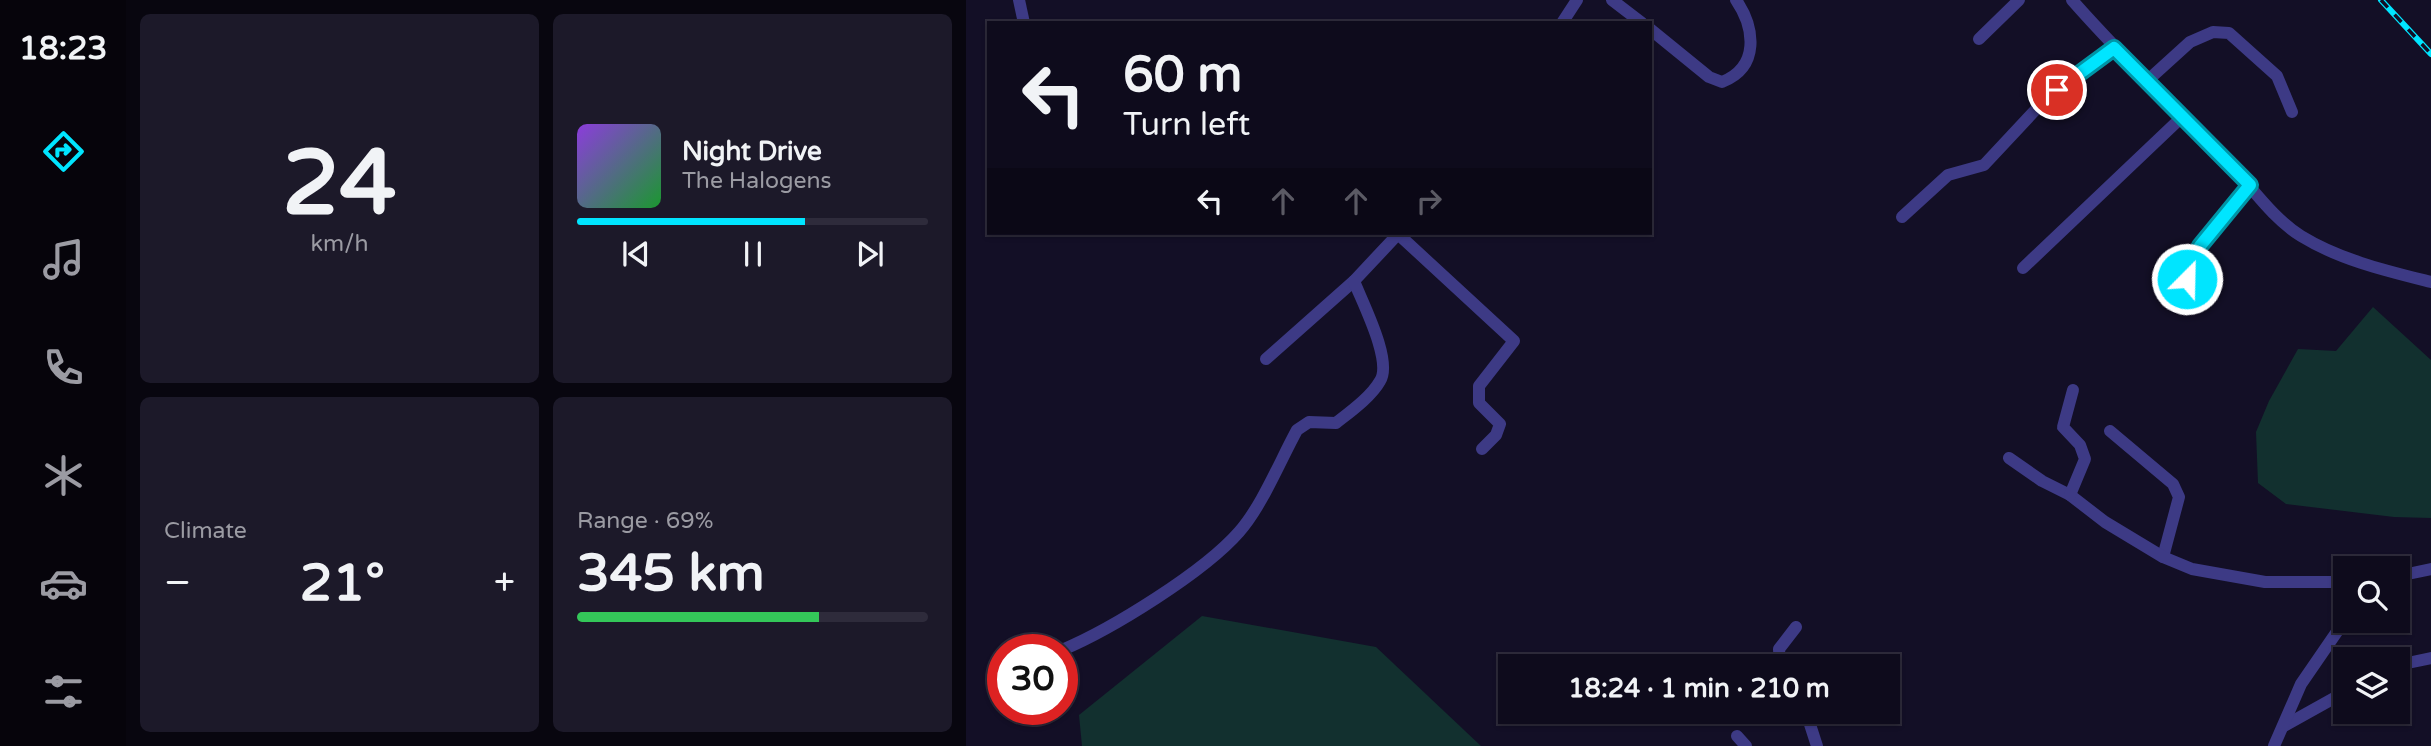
<!DOCTYPE html>
<html lang="en">
<head>
<meta charset="utf-8">
<style>
  :root { --surface:#0e0b1c; --page:#1c1929; --text:#f1f3f6; --muted:#9b9ba3; --line:#2e2b3b; --accent:#00e5ff }
  body { margin:0; font-family:"Varela Round",sans-serif; background:var(--page); color:var(--text); height:100vh; display:flex; flex-direction:column; font-size:26px; white-space:nowrap }
  * { box-sizing:border-box; margin:0 }
  p { font-size:23px; color:var(--muted) }
  .icon { flex:none; width:38px; height:38px; fill:none; stroke:currentColor; stroke-width:2; stroke-linecap:round; stroke-linejoin:round }
  .map { position:relative; flex:1; overflow:hidden }
  .side { display:flex; flex-direction:column; gap:14px; padding:14px; background:#08060f; width:840px }
  .side>* { flex:none }
  .hud { position:absolute; left:21px; top:21px; width:665px; height:214px; border-radius:0px; box-shadow:0 2px 5px #0004,0 0 0 2px var(--line); background:#0e0b1c; color:var(--text); overflow:hidden }
  .tools { position:absolute; left:1367px; top:556px; display:grid; gap:14px }
  .tools a { display:grid; place-items:center; width:77px; height:77px; border-radius:0px; background:var(--surface); box-shadow:0 2px 5px #0004,0 0 0 2px var(--line); font-size:35px }
  .speed { position:absolute; left:21px; top:634px; display:flex; gap:14px; font-size:35px; font-weight:700; text-align:center }
  .speed>* { display:grid; place-content:center; width:91px; height:91px; border-radius:50%; background:var(--surface); box-shadow:0 2px 5px #0004,0 0 0 2px var(--line); line-height:1 }
  .speed .limit { border:10px solid #d22; background:#fff; color:#111 }
  .pin { position:absolute; display:grid; place-items:center; width:60px; height:60px; color:#fff; margin:-30px; border:4px solid #fff; border-radius:50%; box-shadow:0 2px 7px #0007 }
  .me { position:absolute; width:77px; margin:-38px; rotate:23deg; stroke-linejoin:round; filter:drop-shadow(0 0 5px #0008) }
  .turn { display:flex; align-items:center; gap:24px; height:147px; padding:0 21px; font-size:32px }
  .turn .icon { width:91px; height:91px; stroke-width:2.5 }
  .turn b { display:block; font-size:49px; line-height:60px }
  .lanes { display:flex; align-items:center; height:66px; padding:0 21px; background:#0003; justify-content:center; gap:35px; direction:ltr }
  .lanes .off { opacity:.35 }
  .big { font-size:52px; font-weight:700; line-height:1.1 }
  .side .widget { flex:1; display:flex; flex-direction:column; justify-content:center; gap:10px; min-width:0; padding:0 24px; border-radius:10px; background:var(--page) }
  .side .dial { align-items:center; gap:0 }
  .dial b { font-size:91px; line-height:1 }
  .song { display:flex; align-items:center; gap:21px }
  .cover { width:84px; height:84px; border-radius:10px; background:linear-gradient(135deg,hsl(270 70% 55%),hsl(130 70% 35%)) }
  .played { height:7px; border-radius:4px; background:linear-gradient(90deg,var(--accent) 65%,var(--line) 65%) }
  .keys { display:flex; justify-content:space-around; direction:ltr }
  .heat { display:flex; justify-content:space-between; align-items:center; font-size:38px; direction:ltr }
  .charge { height:10px; border-radius:5px; background:linear-gradient(90deg,#34c759 69%,var(--line) 0) }
  .side .tiles { flex:1; display:grid; gap:14px; grid-template-columns:repeat(2,1fr) }
  .trip { position:absolute; left:532px; top:654px; width:402px; height:70px; border-radius:0px; background:var(--surface); box-shadow:0 2px 5px #0004,0 0 0 2px var(--line); font-weight:700; line-height:70px; text-align:center }
  main { display:flex; flex:1; min-height:0 }
  .tab-bar { display:flex; flex-direction:column; width:126px; justify-content:space-around; align-items:center; background:#06040b; color:var(--muted) }
  .tab-bar .icon { width:49px; height:49px }
  .tab-bar .active { color:var(--accent) }
  .tab-bar b { font-size:32px; color:var(--text) }
  .map>svg:first-child { display:block }
  .green { fill:#12302f }
  .lines { fill:none; stroke-linecap:round; stroke-linejoin:round }
  .street { stroke:#3d3a85; stroke-width:12 }
  .rail-casing { stroke:#00e5ff; stroke-width:6 }
  .rail { stroke:#130f26; stroke-width:3.5; stroke-dasharray:10; stroke-linecap:butt }
  .route-casing { stroke:#0095a6; stroke-width:18 }
  .route { stroke:#00e5ff; stroke-width:12 }
</style>
</head>
<body>
<main>
<nav class="tab-bar">
<b>18:23</b>
<svg class="icon active" aria-label="directions" viewBox="0 0 24 24"><path d="M12 3l9 9-9 9-9-9zM9 14v-3h6M13 9l2 2-2 2"/></svg>
<svg class="icon" aria-label="music" viewBox="0 0 24 24"><path d="M9 18V5l10-2v13"/><circle cx="6" cy="18" r="3"/><circle cx="16" cy="16" r="3"/></svg>
<svg class="icon" aria-label="phone" viewBox="0 0 24 24"><path d="M5 4h4l2 5-3 2q2 4 5 5l2-3 5 2v4C11 20 4 13 5 4z"/></svg>
<svg class="icon" aria-label="climate" viewBox="0 0 24 24"><path d="M12 3v18M4 7l16 10M4 17L20 7"/></svg>
<svg class="icon" aria-label="car" viewBox="0 0 24 24"><path d="M5 17H2v-5l4-1 3-4h7l3 4 3 1v5h-3M9 17h6M6 11h13"/><circle cx="7" cy="17" r="2"/><circle cx="17" cy="17" r="2"/></svg>
<svg class="icon" aria-label="filters" viewBox="0 0 24 24"><path d="M4 7h16M4 17h16"/><circle cx="9" cy="7" r="2"/><circle cx="15" cy="17" r="2"/></svg>
</nav>
<section class="side">
<div class="tiles">
<div class="widget dial"><b>24</b><p>km/h</p></div>
<div class="widget">
<div class="song"><i class="cover"></i><div><b>Night Drive</b><p>The Halogens</p></div></div>
<div class="played"></div>
<div class="keys"><svg class="icon" aria-label="previous" viewBox="0 0 24 24"><path d="M18 5L8 12l10 7zM5 5v14"/></svg><svg class="icon" aria-label="pause" viewBox="0 0 24 24"><path d="M8 5v14M16 5v14"/></svg><svg class="icon" aria-label="next" viewBox="0 0 24 24"><path d="M6 5l10 7-10 7zM19 5v14"/></svg></div>
</div>
<div class="widget"><p>Climate</p>
<div class="heat"><a>−</a><b class="big">21°</b><a>+</a></div>
</div>
<div class="widget"><p>Range · 69%</p><b class="big">345 km</b><div class="charge"></div></div>
</div>
</section>
<div class="map">
<svg width="1465" height="746" viewBox="0 0 1465 746">
  <rect width="100%" height="100%" fill="#130f26"/>
  <g class="green">
    <polygon points="1407,307 1465,360 1465,518 1428,517 1320,504 1292,483 1290,432 1303,401 1332,349 1370,351"/>
    <polygon points="236,616 410,647 515,746 116,746 113,715"/>
  </g>
  <g class="lines">
    <g class="street">
      <polyline points="53,0 58,23"/>
      <polyline points="646,0 676,23"/>
      <path d="M1106,0c49,56 103,107 155,161 24,25 44,56 74,75 39,24 86,35 130,46"/>
      <polyline points="596,23 611,0"/>
      <path d="M684,29l59,48 13,5c38,-15 33,-54 14,-82"/>
      <polyline points="1013,39 1053,0"/>
      <polyline points="1181,81 1224,42 1247,32 1263,33 1311,76 1326,112"/>
      <polyline points="936,217 982,175 1018,165 1074,105 1108,75 1148,49"/>
      <polyline points="432,234 548,341 513,386 513,403 534,424 530,435 516,449"/>
      <polyline points="1057,268 1217,116"/>
      <polyline points="1221,279 1234,246 1284,185"/>
      <polyline points="300,359 388,281"/>
      <polyline points="1144,431 1207,484 1213,497 1197,557"/>
      <polyline points="1043,458 1076,481 1104,495 1139,522 1197,557 1226,569 1299,582 1379,582"/>
      <polyline points="1104,495 1119,459 1114,445 1097,427 1107,390"/>
      <polyline points="1432,576 1465,569"/>
      <path d="M96,650c50,-21 142,-78 177,-118 23,-26 41,-71 58,-102l12,-8 27,1c14,-11 35,-26 44,-42 13,-20 -18,-79 -26,-100l45,-48"/>
      <polyline points="1432,665 1465,658"/>
      <polyline points="814,667 813,649 830,627"/>
      <polyline points="840,712 851,746"/>
      <polyline points="1318,726 1379,692"/>
      <polyline points="771,736 780,746"/>
      <polyline points="1308,746 1335,684 1379,620"/>
    </g>
    <g class="rail-casing">
      <polyline id="rail" points="1415,0 1465,54"/>
    </g>
    <use href="#rail" class="rail"/>
  </g>
  <g class="lines">
    <g class="route-casing">
      <polyline id="route" points="1091,90 1148,48 1284,185 1234,246 1221,279"/>
    </g>
    <use href="#route" class="route"/>
  </g>
</svg>
<div class="tools">
<a><svg class="icon" aria-label="search" viewBox="0 0 24 24"><circle cx="10" cy="10" r="6"/><path d="M15 15l6 6"/></svg></a>
<a><svg class="icon" aria-label="layers" viewBox="0 0 24 24"><path d="M12 4l9 5-9 5-9-5zM3 14l9 5 9-5"/></svg></a>
</div>
<div class="speed"><div class="limit">30</div></div>
<div class="pin" style="left:1091px;top:90px;background:#d93025"><svg class="icon" aria-label="arrive" viewBox="0 0 24 24"><path d="M6 21V4h12l-3 4 3 4H6"/></svg></div>
<svg class="me" style="left:1221px;top:279px" viewBox="-20 -20 40 40"><circle r="17" fill="#00e5ff" stroke="#fff" stroke-width="3"/><path d="M0-11L8 9 0 5-8 9z" fill="#fff"/></svg>
<div class="trip">18:24 · 1 min · 210 m</div>
<div class="hud">
<div class="turn"><svg class="icon" aria-label="left" viewBox="0 0 24 24"><path d="M17 20v-9H6M10 6l-5 5 5 5"/></svg><div><b>60 m</b>Turn left</div></div>
<div class="lanes"><svg class="icon" aria-label="left" viewBox="0 0 24 24"><path d="M17 20v-9H6M10 6l-5 5 5 5"/></svg><svg class="icon off" aria-label="ahead" viewBox="0 0 24 24"><path d="M12 20V5M6 11l6-6 6 6"/></svg><svg class="icon off" aria-label="ahead" viewBox="0 0 24 24"><path d="M12 20V5M6 11l6-6 6 6"/></svg><svg class="icon off" aria-label="right" viewBox="0 0 24 24"><path d="M7 20v-9h11M14 6l5 5-5 5"/></svg></div>
</div>
</div>
</main>
</body>
</html>
